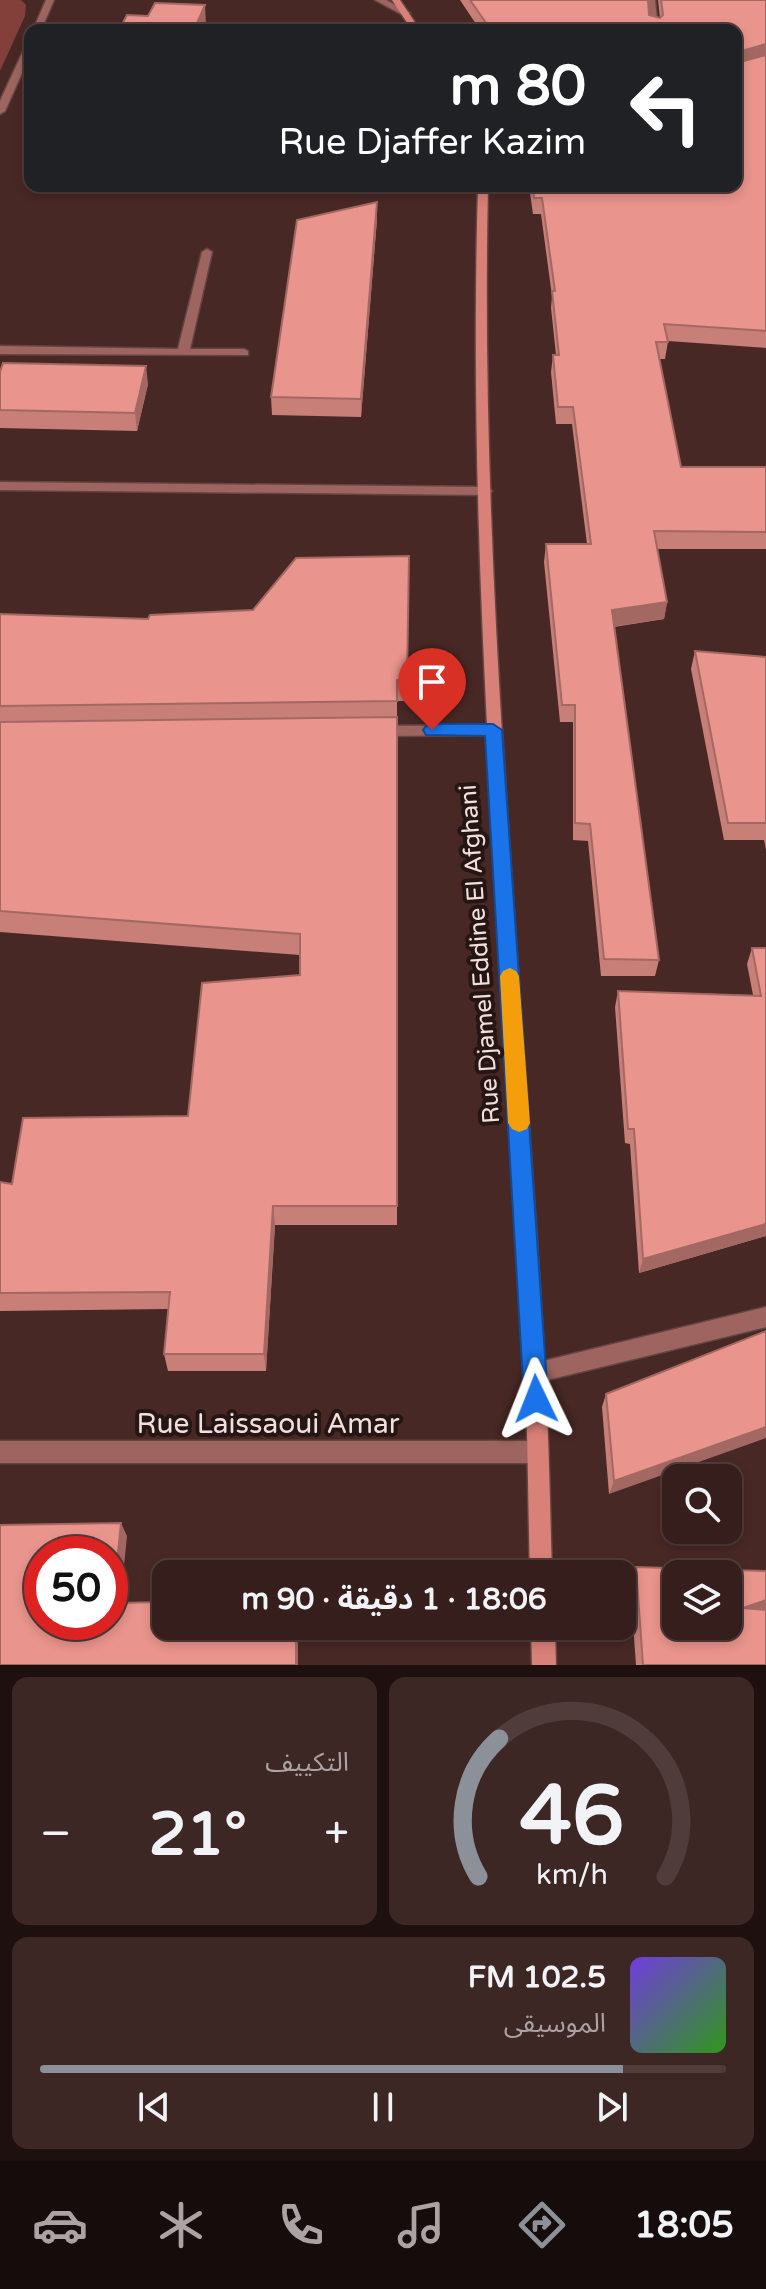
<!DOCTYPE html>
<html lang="ar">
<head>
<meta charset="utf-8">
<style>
  :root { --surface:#361e1c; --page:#3d2725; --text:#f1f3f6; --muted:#aaa2a3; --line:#503c3b; --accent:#8c9099 }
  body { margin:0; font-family:"Varela Round","Noto Sans Arabic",sans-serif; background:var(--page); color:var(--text); direction:rtl; height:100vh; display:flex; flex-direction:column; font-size:30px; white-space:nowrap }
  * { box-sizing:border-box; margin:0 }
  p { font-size:26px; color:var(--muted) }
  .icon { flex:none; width:44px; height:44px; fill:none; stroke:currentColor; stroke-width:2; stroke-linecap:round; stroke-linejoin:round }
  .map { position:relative; height:1665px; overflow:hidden; direction:ltr }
  .sheet { display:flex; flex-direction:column; gap:12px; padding:12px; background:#1e100f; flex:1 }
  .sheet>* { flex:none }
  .top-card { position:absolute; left:24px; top:24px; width:718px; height:168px; border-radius:16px; box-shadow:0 4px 12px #0003,0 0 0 2px var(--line); direction:rtl; background:#202124; color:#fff; overflow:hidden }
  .fabs { position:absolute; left:662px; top:1464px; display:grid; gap:16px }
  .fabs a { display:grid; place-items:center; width:80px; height:80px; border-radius:16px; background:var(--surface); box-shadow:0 4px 12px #0003,0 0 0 2px var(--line); font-size:40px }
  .speed { position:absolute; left:24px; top:1536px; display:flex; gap:16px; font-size:40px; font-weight:700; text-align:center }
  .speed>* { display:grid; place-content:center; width:104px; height:104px; border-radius:50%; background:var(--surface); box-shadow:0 4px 12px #0003,0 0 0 2px var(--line); line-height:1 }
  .speed .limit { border:12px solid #d22; background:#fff; color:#111 }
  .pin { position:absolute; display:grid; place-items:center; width:68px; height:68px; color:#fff; margin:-82px -34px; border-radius:50% 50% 50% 0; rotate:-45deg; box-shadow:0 0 8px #0007 }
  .pin .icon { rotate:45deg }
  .me { position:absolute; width:88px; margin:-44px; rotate:358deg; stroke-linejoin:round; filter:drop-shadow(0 0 6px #0008) }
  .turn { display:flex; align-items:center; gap:28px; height:168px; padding:0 24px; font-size:36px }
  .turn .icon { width:104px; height:104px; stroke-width:2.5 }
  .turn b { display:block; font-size:56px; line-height:68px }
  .big { font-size:60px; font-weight:700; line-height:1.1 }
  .sheet .tile { flex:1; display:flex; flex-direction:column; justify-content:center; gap:12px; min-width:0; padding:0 28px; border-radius:16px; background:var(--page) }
  .sheet .dial { align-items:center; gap:0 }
  .dial svg { height:208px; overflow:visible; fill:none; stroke:var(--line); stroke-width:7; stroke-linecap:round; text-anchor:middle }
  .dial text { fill:var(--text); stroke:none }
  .song { display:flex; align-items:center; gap:24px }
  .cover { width:96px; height:96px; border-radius:12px; background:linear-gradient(135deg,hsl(260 70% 55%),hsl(110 70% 35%)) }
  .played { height:8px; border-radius:4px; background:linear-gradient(90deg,var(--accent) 85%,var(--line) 85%) }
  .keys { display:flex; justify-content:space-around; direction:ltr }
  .heat { display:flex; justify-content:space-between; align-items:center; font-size:44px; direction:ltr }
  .sheet .tiles { flex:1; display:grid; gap:12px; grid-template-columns:1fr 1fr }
  .tile:last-child { grid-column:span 2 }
  .trip { position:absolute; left:152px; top:1560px; width:484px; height:80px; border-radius:16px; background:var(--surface); box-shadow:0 4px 12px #0003,0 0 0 2px var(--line); font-weight:700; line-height:80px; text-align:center; direction:rtl }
  .tabs { display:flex; height:128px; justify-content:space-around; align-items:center; background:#160c0b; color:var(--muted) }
  .tabs .icon { width:56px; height:56px }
  .tabs .selected { color:var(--accent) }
  .tabs b { font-size:36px; color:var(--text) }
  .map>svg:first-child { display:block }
  .green { fill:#833f3a }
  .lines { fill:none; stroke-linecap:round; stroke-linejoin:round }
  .lane-casing { stroke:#644542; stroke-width:3 }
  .street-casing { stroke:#644542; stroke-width:3 }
  .secondary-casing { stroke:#644542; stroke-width:3 }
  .lane { fill:#9e6560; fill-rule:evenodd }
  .street { fill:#9e6560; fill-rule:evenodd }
  .secondary { fill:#d98078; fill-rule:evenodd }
  .wall { fill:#c87f78 }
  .shaded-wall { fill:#a36862 }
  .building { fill:#e9948c; stroke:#a36862; stroke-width:2; fill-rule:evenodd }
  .route { fill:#1a73e8; stroke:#114b97; stroke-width:2 }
  .slow { fill:#f59e0b }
  .labels { text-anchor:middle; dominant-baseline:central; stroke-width:8; stroke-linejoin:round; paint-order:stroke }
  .street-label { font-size:24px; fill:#f4dedc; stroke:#241614 }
  .near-street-label { font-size:28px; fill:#f4dedc; stroke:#241614 }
</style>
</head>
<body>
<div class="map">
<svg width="766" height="1665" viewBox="0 0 766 1665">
  <rect width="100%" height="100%" fill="#482825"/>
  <polygon class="green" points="0,0 21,0 26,5 25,16 0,71"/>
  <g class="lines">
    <g class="lane-casing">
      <g id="lane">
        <polygon points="46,0 54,0 41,30 33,30"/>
        <polygon points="30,42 30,55 5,111 0,114 0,101 26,45"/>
        <polygon points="207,249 212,252 190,349 244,349 248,351 248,355 0,354 0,346 178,349 202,252"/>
        <polygon points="0,482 486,487 492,491 486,495 0,490"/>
      </g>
    </g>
    <g class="street-casing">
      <g id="street">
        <polygon points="375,0 386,0 410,13 403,15"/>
        <polygon points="647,0 655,0 658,30 650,30"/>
        <polygon points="493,725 501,730 493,735 378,736 370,731 378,726"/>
        <polygon points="766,1307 766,1327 535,1383 528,1380 525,1373 528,1366 535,1363"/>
        <polygon points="0,1441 536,1441 544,1444 547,1452 544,1460 536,1463 0,1463"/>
      </g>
    </g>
    <g class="secondary-casing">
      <g id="secondary">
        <polygon points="392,0 400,0 420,30 412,30"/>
        <path d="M478,186h10c-9,396 35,791 57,1186 4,67 5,135 7,202h-22c-2,-67 -2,-135 -5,-202 -19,-395 -59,-790 -47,-1186z"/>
        <polygon points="531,1626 555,1626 556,1665 532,1665"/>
      </g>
    </g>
    <use href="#lane" class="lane"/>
    <use href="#street" class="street"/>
    <use href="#secondary" class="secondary"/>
  </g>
  <g class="wall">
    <polygon points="460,0 648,0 649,15 660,18 658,0 766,0 766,348 668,341 665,359 659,359 681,467 766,467 766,549 657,549 667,602 664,619 614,627 659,960 655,976 601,976 588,841 573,840 573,722 560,722 544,562 546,544 587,544 572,424 556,424 551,372 553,355 556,355 551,308 552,296 541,214 533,214 529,186 736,186 736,30 480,30"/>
    <polygon points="377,202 377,219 361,417 272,415 271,397"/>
    <polygon points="0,372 148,384 137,431 0,428"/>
    <polygon points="409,556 407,701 397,701 397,1225 275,1225 266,1371 168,1371 164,1354 168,1309 0,1311 0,1182 12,1184 188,1116 300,975 300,955 0,932 0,614 148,619 253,610"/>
    <polygon points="695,651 766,657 766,850 764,840 724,840 691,669"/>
    <polygon points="752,948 766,948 766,1236 639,1273 630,1144 625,1143 615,1007 618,991 753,995 747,964"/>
    <polygon points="766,1331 609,1494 602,1407 606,1394"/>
    <polygon points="636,1567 766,1665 636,1665 630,1581"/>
  </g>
  <g class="shaded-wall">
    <polygon points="205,5 206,25 204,30 194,30"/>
    <polygon points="766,44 766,58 736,67 738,52"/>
    <polygon points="377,202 377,219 361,417 361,399"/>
    <polygon points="146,366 148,384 137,431 135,413"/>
    <polygon points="667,602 664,619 610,627 612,610"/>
    <polygon points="273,1206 275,1225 266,1371 264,1354"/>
    <polygon points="766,1224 766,1236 639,1273 643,1259"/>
    <polygon points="766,1427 766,1438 609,1494 614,1481"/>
    <polygon points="121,1523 127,1536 119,1616 113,1603"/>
    <polygon points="766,1600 766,1610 743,1608"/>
    <rect x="296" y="1626" width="2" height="39"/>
  </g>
  <g class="building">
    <polygon points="470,0 648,0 649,15 660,18 663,15 661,0 766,0 766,44 738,52 737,63 766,55 766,331 664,324 668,342 656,342 681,467 766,467 766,532 654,531 667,602 612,610 659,960 604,959 590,824 575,823 575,705 562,705 546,544 591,544 573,407 558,407 553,355 559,355 552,291 555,291 542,198 534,198 533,186 736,186 736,30 491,30"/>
    <polygon points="155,3 205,5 194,30 119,30 127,15 148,16"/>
    <polygon points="377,202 361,399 271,397 297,220"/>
    <polygon points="3,363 146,366 135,413 0,410 0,372"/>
    <polygon points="409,556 407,679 397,680 397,701 0,706 0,614 148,619 150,615 253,610 296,558"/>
    <polygon points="695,651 766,657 766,823 728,823"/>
    <polygon points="397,717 397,1206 273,1206 264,1354 164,1354 170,1292 0,1293 0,1182 12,1184 23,1118 188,1116 202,983 300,975 300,934 0,911 0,722"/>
    <polygon points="752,948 766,948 766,1224 643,1259 634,1129 628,1129 618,991 761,996"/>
    <polygon points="766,1331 766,1427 614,1481 606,1394"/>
    <path d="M121,1523l-8,80 53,-1v24h130v39h-296v-140zM42,1554h68v68h-68z"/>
    <path d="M636,1567l130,4v29l-23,8 23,2v55h-123zM676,1574h52v52h-52z"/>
  </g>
  <polygon class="route" points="432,724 493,724 502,730 548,1399 544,1408 536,1411 527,1408 524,1399 485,736 426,735 423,730 426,726"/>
  <polygon class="slow" points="510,968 516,971 519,976 530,1123 527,1129 519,1132 512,1129 508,1123 500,976 503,971"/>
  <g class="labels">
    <g class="street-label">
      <text transform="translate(480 954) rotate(-94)">Rue Djamel Eddine El Afghani</text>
    </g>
    <g class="near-street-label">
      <text x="268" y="1424">Rue Laissaoui Amar</text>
    </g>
  </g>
</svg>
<div class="fabs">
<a><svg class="icon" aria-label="search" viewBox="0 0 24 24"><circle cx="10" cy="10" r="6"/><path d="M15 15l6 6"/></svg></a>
<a><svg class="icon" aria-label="layers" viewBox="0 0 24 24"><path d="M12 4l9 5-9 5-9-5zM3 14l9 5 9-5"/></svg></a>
</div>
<div class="speed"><div class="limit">50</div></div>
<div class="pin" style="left:432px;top:730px;background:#d93025"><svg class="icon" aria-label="arrive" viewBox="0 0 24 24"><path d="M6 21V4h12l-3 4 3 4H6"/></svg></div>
<svg class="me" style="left:536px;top:1399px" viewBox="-20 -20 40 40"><path d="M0-17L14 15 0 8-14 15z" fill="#1a73e8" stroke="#fff" stroke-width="4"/></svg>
<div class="trip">18:06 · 1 دقيقة · 90 m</div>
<div class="top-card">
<div class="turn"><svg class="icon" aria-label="left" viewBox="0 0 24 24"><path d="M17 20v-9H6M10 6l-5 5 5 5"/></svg><div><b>80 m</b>Rue Djaffer Kazim</div></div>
</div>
</div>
<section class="sheet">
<div class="tiles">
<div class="tile dial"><svg viewBox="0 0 100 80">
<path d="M14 69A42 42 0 1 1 86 69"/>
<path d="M14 69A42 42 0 0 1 22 16" stroke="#8c9099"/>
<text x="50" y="56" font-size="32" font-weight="700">46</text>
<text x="50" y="72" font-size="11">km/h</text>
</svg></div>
<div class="tile"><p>التكييف</p>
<div class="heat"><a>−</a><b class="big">21°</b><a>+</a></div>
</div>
<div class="tile">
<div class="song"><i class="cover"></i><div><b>102.5 FM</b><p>الموسيقى</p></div></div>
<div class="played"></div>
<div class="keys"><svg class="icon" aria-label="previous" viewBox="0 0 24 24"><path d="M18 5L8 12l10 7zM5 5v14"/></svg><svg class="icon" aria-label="pause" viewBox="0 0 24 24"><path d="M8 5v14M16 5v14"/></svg><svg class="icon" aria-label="next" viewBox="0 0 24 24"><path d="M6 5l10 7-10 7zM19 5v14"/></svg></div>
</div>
</div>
</section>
<nav class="tabs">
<b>18:05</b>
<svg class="icon selected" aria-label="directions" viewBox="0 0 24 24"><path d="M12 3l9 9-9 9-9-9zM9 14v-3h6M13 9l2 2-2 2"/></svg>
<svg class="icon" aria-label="music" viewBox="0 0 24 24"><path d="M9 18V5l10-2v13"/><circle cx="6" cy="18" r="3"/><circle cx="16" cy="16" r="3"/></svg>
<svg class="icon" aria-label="phone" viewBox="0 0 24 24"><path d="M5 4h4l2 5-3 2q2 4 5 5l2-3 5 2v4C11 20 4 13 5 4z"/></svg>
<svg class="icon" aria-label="climate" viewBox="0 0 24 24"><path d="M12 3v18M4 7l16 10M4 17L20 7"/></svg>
<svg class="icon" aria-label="car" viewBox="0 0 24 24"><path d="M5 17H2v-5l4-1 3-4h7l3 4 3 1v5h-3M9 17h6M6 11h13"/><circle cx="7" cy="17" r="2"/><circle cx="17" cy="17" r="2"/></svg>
</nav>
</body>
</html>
